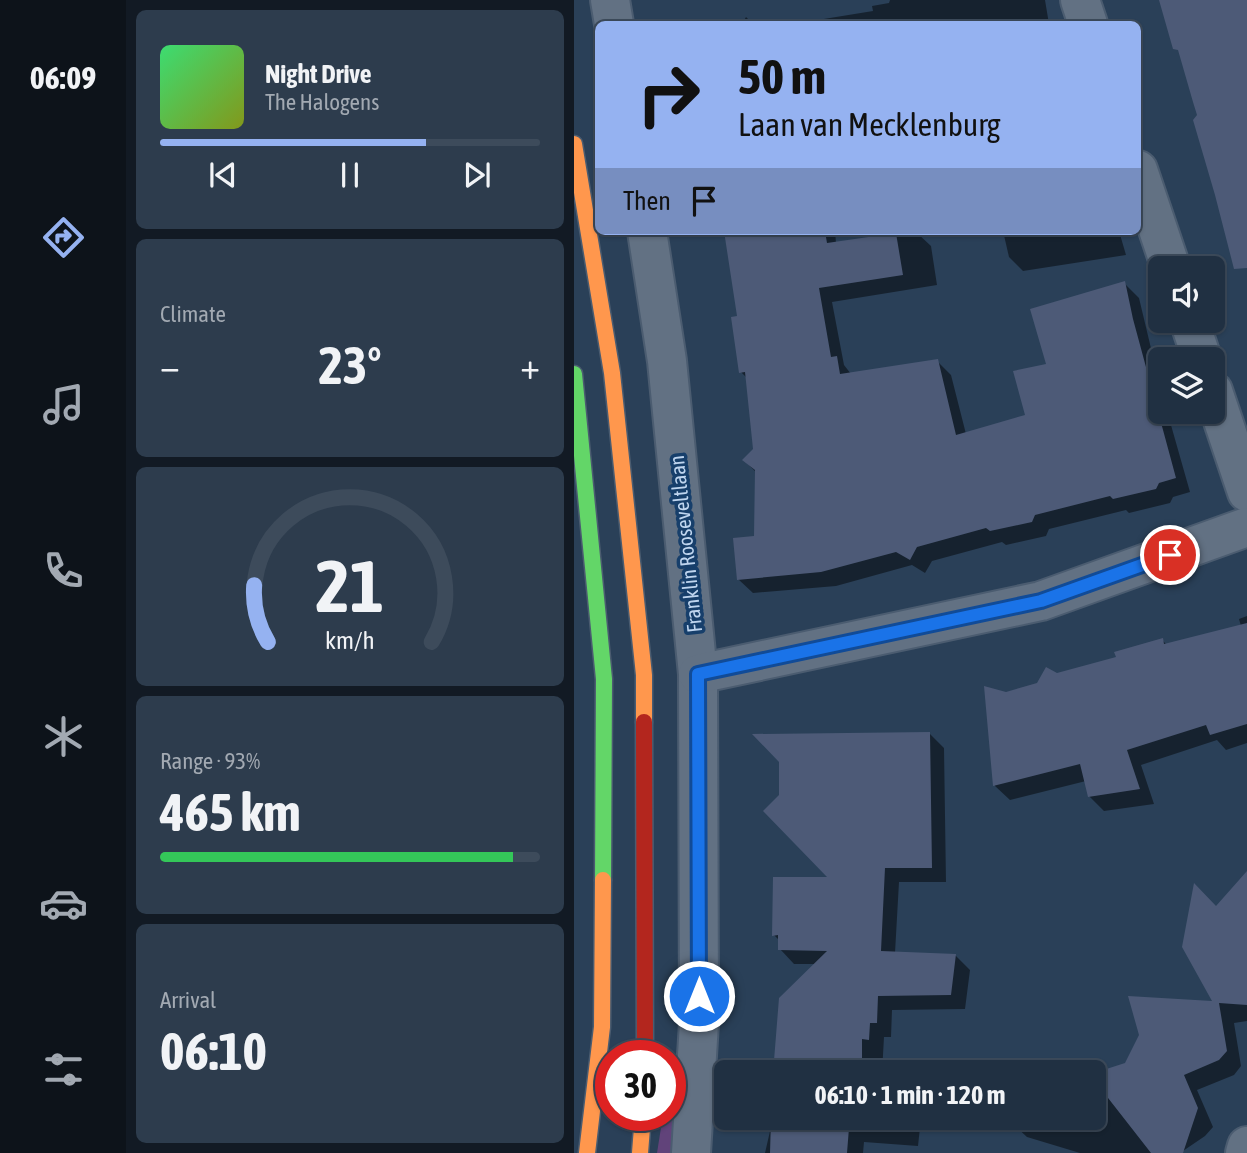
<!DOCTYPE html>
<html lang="en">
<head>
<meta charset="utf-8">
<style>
  :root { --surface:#203042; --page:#2d3c4d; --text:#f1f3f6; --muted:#a2a9b2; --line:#3d4b5b; --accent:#95b2f1 }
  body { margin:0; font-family:"Asap Condensed",sans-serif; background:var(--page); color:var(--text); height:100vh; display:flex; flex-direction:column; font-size:26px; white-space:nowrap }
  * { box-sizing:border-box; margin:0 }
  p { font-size:23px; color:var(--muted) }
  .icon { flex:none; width:38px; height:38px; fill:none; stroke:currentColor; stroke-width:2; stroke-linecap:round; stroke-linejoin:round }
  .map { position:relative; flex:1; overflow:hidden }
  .sheet { display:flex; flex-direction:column; gap:10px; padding:10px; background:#121a24; width:448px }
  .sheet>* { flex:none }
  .top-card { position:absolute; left:21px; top:21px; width:546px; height:214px; border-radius:10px; box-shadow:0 2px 5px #0004,0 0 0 2px var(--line); background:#95b2f1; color:#111; overflow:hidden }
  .fabs { position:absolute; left:574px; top:256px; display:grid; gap:14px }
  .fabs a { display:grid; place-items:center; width:77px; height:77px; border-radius:10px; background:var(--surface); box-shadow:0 2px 5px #0004,0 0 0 2px var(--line); font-size:35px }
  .speed { position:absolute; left:21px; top:1040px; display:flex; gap:14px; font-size:35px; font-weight:700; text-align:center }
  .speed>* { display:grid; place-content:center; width:91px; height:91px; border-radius:50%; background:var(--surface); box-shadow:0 2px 5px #0004,0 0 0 2px var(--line); line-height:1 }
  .speed .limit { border:10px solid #d22; background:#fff; color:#111 }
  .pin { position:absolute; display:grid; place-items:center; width:60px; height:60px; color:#fff; margin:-30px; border:4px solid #fff; border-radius:50%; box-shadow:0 2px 7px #0007 }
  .me { position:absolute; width:77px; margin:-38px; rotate:0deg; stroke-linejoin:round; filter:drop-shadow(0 0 5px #0008) }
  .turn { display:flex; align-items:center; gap:24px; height:147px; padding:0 28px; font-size:32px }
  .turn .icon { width:91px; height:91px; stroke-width:2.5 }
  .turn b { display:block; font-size:49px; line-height:60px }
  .then { display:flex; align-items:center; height:66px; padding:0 28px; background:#0003; gap:14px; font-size:26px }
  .big { font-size:52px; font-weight:700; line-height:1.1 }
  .sheet .widget { flex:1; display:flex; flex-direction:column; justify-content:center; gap:10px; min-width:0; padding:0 24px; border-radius:10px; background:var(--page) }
  .sheet .dial { align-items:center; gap:0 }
  .dial svg { height:182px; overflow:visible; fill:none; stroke:var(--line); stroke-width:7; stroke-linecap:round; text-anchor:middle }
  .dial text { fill:var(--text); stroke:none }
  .song { display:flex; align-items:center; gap:21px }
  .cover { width:84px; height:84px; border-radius:10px; background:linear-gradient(135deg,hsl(140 70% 55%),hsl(70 70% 35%)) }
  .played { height:7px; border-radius:4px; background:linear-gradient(90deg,var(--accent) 70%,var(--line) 70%) }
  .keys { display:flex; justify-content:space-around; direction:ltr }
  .heat { display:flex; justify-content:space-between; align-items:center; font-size:38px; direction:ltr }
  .charge { height:10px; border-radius:5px; background:linear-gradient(90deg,#34c759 93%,var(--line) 0) }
  .trip { position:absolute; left:140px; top:1060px; width:392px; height:70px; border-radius:10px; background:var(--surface); box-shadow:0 2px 5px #0004,0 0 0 2px var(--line); font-weight:700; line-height:70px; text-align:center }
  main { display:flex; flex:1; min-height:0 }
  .dock { display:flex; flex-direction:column; width:126px; justify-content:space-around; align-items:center; background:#0d131a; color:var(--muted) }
  .dock .icon { width:49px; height:49px }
  .dock .selected { color:var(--accent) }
  .dock b { font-size:32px; color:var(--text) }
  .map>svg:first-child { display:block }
  .green { fill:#61437a }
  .shadow { fill:#0007 }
  .building { fill:#4d5a77 }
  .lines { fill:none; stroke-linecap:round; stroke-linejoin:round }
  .street-casing { stroke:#4b5c70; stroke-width:42 }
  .fast-casing { stroke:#4b5c70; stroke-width:19 }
  .slow-casing { stroke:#4b5c70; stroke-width:19 }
  .jam-casing { stroke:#4b5c70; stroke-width:19 }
  .street { stroke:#627183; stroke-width:38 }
  .fast { stroke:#63d668; stroke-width:16 }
  .slow { stroke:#ff974d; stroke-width:16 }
  .jam { stroke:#b3261e; stroke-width:16 }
  .route-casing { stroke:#114b97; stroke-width:18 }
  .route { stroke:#1a73e8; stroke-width:12 }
  .labels { text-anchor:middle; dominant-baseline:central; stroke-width:7; stroke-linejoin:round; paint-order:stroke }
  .street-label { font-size:21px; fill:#bfd5ef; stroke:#173f6b }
</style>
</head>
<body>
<main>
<nav class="dock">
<b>06:09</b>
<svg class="icon selected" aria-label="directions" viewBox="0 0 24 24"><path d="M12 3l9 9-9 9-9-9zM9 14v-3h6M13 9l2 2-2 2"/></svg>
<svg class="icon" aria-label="music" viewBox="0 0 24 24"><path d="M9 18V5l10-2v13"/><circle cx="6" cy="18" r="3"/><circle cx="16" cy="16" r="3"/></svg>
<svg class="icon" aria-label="phone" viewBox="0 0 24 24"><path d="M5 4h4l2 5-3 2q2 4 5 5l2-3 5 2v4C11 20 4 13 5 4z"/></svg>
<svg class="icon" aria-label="climate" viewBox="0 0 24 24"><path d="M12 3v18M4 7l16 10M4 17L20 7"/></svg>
<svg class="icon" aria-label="car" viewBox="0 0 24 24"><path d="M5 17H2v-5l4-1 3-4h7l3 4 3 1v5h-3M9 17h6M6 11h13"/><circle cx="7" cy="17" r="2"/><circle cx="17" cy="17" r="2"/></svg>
<svg class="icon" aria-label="filters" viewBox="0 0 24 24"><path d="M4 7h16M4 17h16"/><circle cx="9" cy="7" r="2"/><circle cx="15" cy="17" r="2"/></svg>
</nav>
<section class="sheet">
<div class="widget">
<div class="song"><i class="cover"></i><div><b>Night Drive</b><p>The Halogens</p></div></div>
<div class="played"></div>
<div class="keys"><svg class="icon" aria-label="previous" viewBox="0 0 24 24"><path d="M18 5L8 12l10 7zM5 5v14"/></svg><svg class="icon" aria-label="pause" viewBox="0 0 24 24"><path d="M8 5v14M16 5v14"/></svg><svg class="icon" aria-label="next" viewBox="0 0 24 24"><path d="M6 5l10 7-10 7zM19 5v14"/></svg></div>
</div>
<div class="widget"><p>Climate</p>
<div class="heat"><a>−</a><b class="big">23°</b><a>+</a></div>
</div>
<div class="widget dial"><svg viewBox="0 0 100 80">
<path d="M14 69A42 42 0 1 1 86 69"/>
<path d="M14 69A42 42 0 0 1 8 44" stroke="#95b2f1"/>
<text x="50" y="56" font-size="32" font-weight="700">21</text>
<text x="50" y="72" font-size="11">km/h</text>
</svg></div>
<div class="widget"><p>Range · 93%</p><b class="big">465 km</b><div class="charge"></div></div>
<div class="widget"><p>Arrival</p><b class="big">06:10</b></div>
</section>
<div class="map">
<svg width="673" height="1153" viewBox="0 0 673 1153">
  <rect width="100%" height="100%" fill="#2a4058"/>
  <polygon class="green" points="99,1050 101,1114 98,1153 83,1153 89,1115 96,1115 96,1066"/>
  <g class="shadow">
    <polygon points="316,0 471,0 475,24 219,24 299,11 298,6 315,3"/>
    <polygon points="172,17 179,24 168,24"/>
    <polygon points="149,231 261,231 262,243 342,232 357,246 363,285 258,302 270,365 277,374 363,361 377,375 392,434 453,416 474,365 550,283 565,298 586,386 586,411 593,411 616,492 599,497 596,503 555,513 552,510 475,529 472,536 432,545 428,542 358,561 351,573 338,565 262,586 179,593 164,579 181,537 182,472 170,460 181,449 173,378 167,372 165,318 153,237"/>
    <polygon points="429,231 545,231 552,255 449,271 435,257"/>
    <polygon points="673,616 673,743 652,750 643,740 567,765 580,804 530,811 515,796 512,781 436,800 421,786 432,693 464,684 483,675 544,658 588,640 593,645 667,626 665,619"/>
    <polygon points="356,734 370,748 372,882 325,882 321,953 382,956 396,970 391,1009 318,1010 317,1037 310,1037 308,1073 201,1073 242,964 220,964 206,949 206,941 200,935 257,879"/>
    <polygon points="673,873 673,1021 660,1023 667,1066 660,1075 623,1090 639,1127 631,1136 606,1153 506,1153 453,1137 438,1123 439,1118 520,1118 520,1093 532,1071 552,1065 641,1003 643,909"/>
    <polygon points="199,1118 347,1118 344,1146 290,1142 289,1153 191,1153"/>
  </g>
  <g class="building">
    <polygon points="585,0 673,0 673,268 660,269 641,195 619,120 623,115 619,102 604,50 599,49"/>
    <polygon points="150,231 251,231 253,243 322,233 329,275 245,288 257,357 263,356 266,374 364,359 382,435 451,415 439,371 472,364 456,309 551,281 559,319 602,478 585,483 582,489 539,499 536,496 461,515 458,522 416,531 412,528 343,547 336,560 322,552 247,572 163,580 159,538 180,536 181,470 168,460 179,449 171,372 165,373 157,317 163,316"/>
    <polygon points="673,623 673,724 636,735 632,725 553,750 566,789 514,797 506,764 419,786 410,686 432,692 463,683 472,667 483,673 542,657 540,652 589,638 590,644"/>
    <polygon points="356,732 358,868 311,868 307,951 382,954 377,995 304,996 303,1023 296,1023 295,1040 288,1039 288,1073 199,1073 205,998 253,951 204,950 204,935 198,936 199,877 253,877 189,811 205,795 205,762 178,734"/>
    <polygon points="673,871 673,1005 645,1003 653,1051 645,1060 610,1075 624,1108 609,1153 577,1153 520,1080 520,1073 551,1063 565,1035 554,996 638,1001 608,947 620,883 642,906"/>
    <polygon points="197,1118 287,1118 287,1129 275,1128 273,1153 196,1153"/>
  </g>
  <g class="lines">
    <g class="street-casing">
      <g id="street">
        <polyline points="36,0 40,24"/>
        <polyline points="506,0 514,24"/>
        <polyline points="564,170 597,268"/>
        <polyline points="73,231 93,361 124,674 125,1023 117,1153"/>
        <polyline points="615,320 628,359"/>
        <polyline points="639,391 673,492"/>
        <polyline points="124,674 467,601 673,527"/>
        <polyline points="671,1153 673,1146"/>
      </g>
    </g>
    <g class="fast-casing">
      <polyline id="fast" points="0,374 30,679 29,880"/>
    </g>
    <g class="slow-casing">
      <g id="slow">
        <polyline points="0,144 38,373 70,675 70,722"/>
        <polyline points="13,1153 28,1027 29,880"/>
        <polyline points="66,1153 69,1115"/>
      </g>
    </g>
    <g class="jam-casing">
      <polyline id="jam" points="70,722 71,1055"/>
    </g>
    <use href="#street" class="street"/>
    <use href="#fast" class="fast"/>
    <use href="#slow" class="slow"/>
    <use href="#jam" class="jam"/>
  </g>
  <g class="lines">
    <g class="route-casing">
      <polyline id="route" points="125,996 124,674 467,601 596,555"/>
    </g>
    <use href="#route" class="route"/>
  </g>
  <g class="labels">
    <g class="street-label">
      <text transform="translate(111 544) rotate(-96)">Franklin Rooseveltlaan</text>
    </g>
  </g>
</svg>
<div class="fabs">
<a><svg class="icon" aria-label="sound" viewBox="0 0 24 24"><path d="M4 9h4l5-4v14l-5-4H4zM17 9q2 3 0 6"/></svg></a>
<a><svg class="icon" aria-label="layers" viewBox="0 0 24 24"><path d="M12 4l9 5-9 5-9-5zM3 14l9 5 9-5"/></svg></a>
</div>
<div class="speed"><div class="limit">30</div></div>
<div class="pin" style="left:596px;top:555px;background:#d93025"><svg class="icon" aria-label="arrive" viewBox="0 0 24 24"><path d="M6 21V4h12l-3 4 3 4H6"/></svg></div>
<svg class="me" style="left:125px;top:996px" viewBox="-20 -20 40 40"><circle r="17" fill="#1a73e8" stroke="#fff" stroke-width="3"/><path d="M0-11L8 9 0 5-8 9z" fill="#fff"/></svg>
<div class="trip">06:10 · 1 min · 120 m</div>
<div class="top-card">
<div class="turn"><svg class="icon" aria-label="right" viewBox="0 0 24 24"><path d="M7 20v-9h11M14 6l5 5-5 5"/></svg><div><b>50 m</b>Laan van Mecklenburg</div></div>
<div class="then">Then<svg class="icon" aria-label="arrive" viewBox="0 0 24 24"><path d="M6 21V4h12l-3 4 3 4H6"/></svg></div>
</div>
</div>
</main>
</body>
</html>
